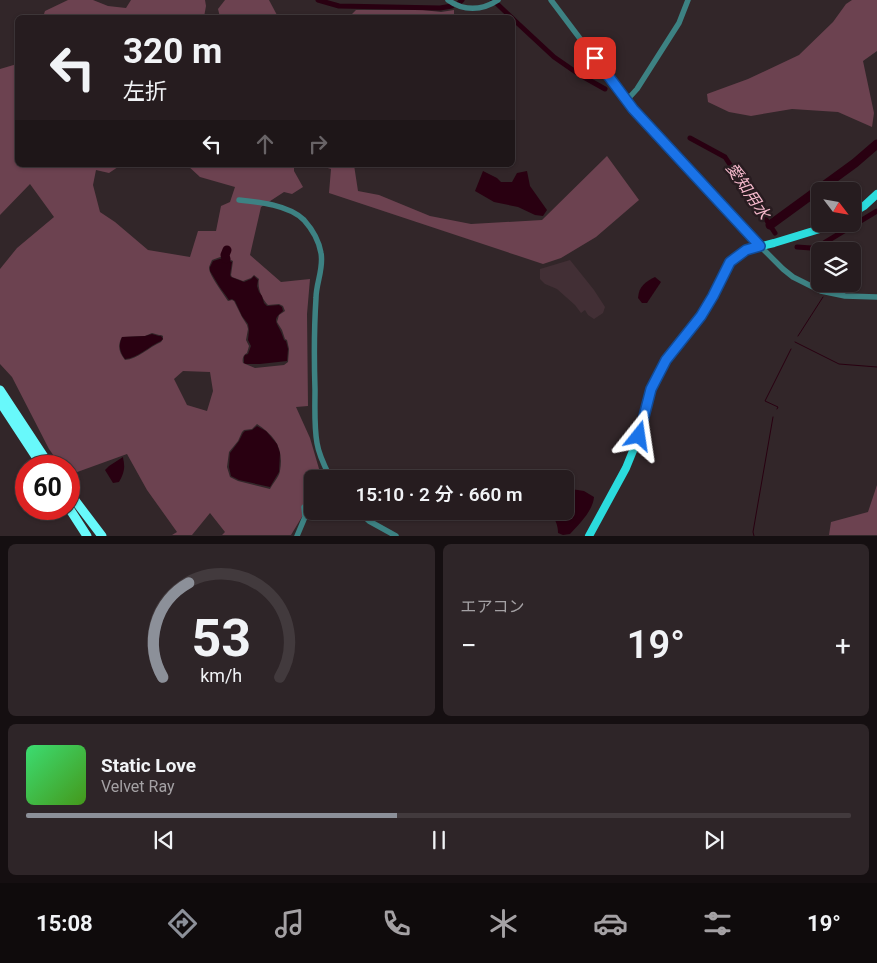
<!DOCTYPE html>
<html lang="ja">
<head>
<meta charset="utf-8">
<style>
  :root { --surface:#261c1f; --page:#2e2528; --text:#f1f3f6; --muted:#a4a1a4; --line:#423a3d; --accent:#8c9099 }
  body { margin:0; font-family:Roboto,"Noto Sans JP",sans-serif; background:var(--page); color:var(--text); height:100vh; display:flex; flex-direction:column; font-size:19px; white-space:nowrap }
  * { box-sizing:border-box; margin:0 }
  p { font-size:16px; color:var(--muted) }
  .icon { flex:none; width:28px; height:28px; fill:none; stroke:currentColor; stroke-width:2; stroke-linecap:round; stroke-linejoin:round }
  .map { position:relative; height:536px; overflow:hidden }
  .side { display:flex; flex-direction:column; gap:8px; padding:8px; background:#150f11; flex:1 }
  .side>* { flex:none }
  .guide { position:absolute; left:15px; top:15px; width:500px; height:152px; border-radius:8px; box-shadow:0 1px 4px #0004,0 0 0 1px var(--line); background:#261c1f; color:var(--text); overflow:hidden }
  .needle { width:32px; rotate:121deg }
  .buttons { position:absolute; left:811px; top:182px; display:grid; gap:10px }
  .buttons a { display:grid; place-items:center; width:50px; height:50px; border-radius:8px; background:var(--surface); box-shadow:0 1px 4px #0004,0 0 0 1px var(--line); font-size:25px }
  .speed { position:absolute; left:15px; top:455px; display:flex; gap:10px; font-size:25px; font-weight:700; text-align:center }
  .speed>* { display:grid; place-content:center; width:65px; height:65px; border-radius:50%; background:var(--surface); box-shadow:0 1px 4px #0004,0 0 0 1px var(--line); line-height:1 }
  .speed .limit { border:8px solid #d22; background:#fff; color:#111 }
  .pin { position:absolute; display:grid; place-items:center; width:42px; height:42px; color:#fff; margin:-21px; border-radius:10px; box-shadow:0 2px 8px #0006 }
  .me { position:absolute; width:55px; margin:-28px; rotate:15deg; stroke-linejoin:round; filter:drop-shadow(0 0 4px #0008) }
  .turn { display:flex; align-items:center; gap:18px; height:105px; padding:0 25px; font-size:22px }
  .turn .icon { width:65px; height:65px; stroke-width:2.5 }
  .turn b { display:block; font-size:35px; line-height:42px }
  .lanes { display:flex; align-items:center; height:48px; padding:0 25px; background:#0003; justify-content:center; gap:25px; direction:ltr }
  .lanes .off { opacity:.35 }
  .big { font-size:38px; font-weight:600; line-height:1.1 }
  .side .tile { flex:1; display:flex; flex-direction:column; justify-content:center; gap:8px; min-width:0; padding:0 18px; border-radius:8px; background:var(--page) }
  .side .dial { align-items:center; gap:0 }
  .dial svg { height:130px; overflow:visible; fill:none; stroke:var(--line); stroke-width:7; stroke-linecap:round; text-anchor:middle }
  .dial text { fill:var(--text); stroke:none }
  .song { display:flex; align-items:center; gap:15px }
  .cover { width:60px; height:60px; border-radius:8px; background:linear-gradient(135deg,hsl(140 70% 55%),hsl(100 70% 35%)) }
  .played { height:5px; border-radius:2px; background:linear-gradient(90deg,var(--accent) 45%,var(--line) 45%) }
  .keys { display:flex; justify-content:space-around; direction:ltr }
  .heat { display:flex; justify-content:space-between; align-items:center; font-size:28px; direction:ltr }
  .side .tiles { flex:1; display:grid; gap:8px; grid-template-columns:1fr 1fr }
  .tile:last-child { grid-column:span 2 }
  .trip { position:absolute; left:304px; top:470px; width:270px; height:50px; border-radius:8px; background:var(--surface); box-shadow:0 1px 4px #0004,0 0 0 1px var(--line); font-weight:600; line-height:50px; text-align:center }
  .dock { display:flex; height:80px; justify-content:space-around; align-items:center; background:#0f0b0c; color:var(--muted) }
  .dock .icon { width:35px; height:35px }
  .dock .current { color:var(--accent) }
  .dock b { font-size:22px; color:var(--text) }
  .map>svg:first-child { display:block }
  .built { fill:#422f35 }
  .green { fill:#6c4250; fill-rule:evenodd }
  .water { fill:#290011 }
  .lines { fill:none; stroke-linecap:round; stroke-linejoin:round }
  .stream { stroke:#290011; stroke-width:1 }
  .canal { stroke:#290011; stroke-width:5 }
  .river { stroke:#290011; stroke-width:9 }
  .tertiary { stroke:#3d8283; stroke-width:5.5 }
  .primary { stroke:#2bdbdd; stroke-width:8 }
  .motorway { stroke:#68f9fb; stroke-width:9 }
  .route-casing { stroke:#114b97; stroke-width:12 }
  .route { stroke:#1a73e8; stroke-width:9 }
  .labels { text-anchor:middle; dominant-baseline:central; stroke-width:5; stroke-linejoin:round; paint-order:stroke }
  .water-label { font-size:16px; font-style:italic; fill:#f7bacd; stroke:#281c20 }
</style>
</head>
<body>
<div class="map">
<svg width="877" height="536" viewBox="0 0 877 536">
  <rect width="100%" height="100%" fill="#322629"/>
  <polygon class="built" points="570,260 594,290 605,307 603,313 594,319 588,315 585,310 581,313 575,305 557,289 545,284 540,279 540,269"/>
  <g class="green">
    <polygon points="68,0 93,0 108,6 126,8 131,0 205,0 206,6 204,17 43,17 45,11"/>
    <polygon points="225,0 269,0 278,17 220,17 218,9"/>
    <polygon points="852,0 877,0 877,51 863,61 874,113 872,127 838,112 792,109 751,116 729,112 708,102 707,94 748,79 799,55 833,22 846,4"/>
    <polygon points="356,10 423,10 441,12 454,10 454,17 349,17"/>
    <path d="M17,64l1,101h103l-12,8 -13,-3 -3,15 7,27 15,10 33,28 42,7 8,-26h18l5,-25 9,-4 5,-15 -35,-10 -13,-12h107v6l9,16 -11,7 -8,-2 -23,15 -11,48 31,27 29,-3 -3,35 1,92 -12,1 14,31 12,41h-10v21l-21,35h-69l3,-3 -15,-19 -18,22h-20l5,-3 -30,-42 -20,-36 -58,21v-9h-8l-12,-17 -37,-72 -12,-13v-95l17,-21 37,-31 -24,-33 -30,31v-146zM223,256l10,5 -2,14 1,2 11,4 8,-3 3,-3 5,4c-2,9 3,20 9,26l11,-1 4,2 2,5 -6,4 -2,7 5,8 3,9 2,1 2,9 -1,13 -4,3 -29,3 -12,-5c-1,-4 0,-8 4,-10l2,-7 -3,-6 2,-11 -1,-4 -5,-8 -8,-16 -2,-1 -4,1c-3,-5 -19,-26 -19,-33 0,-1 2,-6 3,-8zM152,333l7,2h2l2,1v3l-2,3c-12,5 -23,17 -36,18 -6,-8 -8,-14 -3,-23l23,-1zM183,371l27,1 3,19 -6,20 -20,-6 -13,-26zM257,424c18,12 27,24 23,47 -1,6 -7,12 -10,18l-32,-8 -8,-4 -3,-10 2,-15 9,-11 4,-9 2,-2 8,-1z"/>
    <polygon points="607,156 639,200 596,237 561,258 543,264 329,193 331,169 318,165 354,165 358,191 379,195 430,216 471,224 542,220"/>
    <polygon points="877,485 877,535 829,535 831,522 868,512"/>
  </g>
  <g class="water">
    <polygon points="483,171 497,178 501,182 512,182 517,173 527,171 530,186 547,210 543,216 535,215 518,207 494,202 475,191"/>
    <path d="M223,258l9,4 -2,13 1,2 13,5 7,-3 3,-3 4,4 -1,6 2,6 3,4 2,7 3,3 12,-1 3,2 1,4c-11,9 -7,10 -2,21 1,2 2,5 3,8l2,1 2,8 -1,12 -27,3h-14l-2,-1v-6l1,-2 3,-1 3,-8 -3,-6 1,-10 -1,-6 -6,-8 -7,-15 -3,-2 -3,1c-3,-5 -7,-9 -10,-14 -3,-5 -6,-10 -9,-15v-4l3,-6z"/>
    <path d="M655,277l6,5 -14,21h-5l-4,-5c1,-12 7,-16 17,-21z"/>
    <path d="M152,334l7,2h2l2,3 -2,2c-12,5 -23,17 -36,18 -5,-7 -7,-13 -3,-22l23,-1z"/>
    <polygon points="257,426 266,431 277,444 280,453 279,472 270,487 239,480 231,476 229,467 230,453 239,441 243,433 245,431 252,430"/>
    <path d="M123,457c0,2 1,4 1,7 1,6 -2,13 -5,18l-6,1 -8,-13 4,-4z"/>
    <path d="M565,488l19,3 10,6c-1,14 -15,27 -24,37l-7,1 -5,-2c0,-8 -3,-15 -9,-22h16z"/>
  </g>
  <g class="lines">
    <g class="stream">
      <polyline points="798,336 823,297"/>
      <polyline points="795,342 839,364 877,367"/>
      <polyline points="777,409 778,407 765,401 791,349"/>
      <polyline points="754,536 753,532 773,417"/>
    </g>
    <g class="canal">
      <polyline points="318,0 339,6 440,8 452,6"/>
      <polyline points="493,0 512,18"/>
      <polyline points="459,3 462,0"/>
      <polyline points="512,18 554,57 580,75 605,89"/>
      <polyline points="690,138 725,157 775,233"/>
      <polyline points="797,247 811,248 824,243 877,211"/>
    </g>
    <g class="river">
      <polyline points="770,225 855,163 877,144"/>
      <polyline points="226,259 225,255 227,250"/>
    </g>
    <g class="tertiary">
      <path d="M448,0c15,11 34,11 50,0"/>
      <polyline points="551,0 633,109 760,246 783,269 793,277 821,291 845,296 877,297"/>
      <polyline points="627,100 637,89 679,23 688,0"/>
      <path d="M239,200c20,2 50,5 65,20 8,9 15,21 17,33 3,15 -5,30 -5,45 -2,31 -2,61 -1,92 0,18 -1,36 2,53 2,13 8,24 14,36"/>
      <polyline points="358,511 369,521 396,536"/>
      <polyline points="297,536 305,517 304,507 312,500"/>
    </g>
    <g class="primary">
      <polyline points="852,213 864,206 877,194"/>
      <polyline points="589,536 626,468 639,436 651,389 665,360 701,316 713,296 730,262 746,250 774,243 823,228 833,224"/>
    </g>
    <g class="motorway">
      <polyline points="0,390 50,466"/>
      <polyline points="0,402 42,466"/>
      <polyline points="70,497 74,499 102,536"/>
      <polyline points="69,508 87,536"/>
    </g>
  </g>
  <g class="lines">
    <g class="route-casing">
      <polyline id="route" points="595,58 633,109 760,246 746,250 730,262 713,296 701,316 666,360 651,389 639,436"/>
    </g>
    <use href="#route" class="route"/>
  </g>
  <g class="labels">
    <g class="water-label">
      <text transform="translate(748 191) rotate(56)">愛知用水</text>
    </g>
  </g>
</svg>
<div class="buttons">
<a><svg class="needle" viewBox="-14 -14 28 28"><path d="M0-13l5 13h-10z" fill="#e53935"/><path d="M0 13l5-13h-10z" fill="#a4a1a4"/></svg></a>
<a><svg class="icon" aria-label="layers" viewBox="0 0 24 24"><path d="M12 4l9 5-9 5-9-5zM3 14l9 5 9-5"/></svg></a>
</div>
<div class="speed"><div class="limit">60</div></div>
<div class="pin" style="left:595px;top:58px;background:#d93025"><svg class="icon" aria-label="arrive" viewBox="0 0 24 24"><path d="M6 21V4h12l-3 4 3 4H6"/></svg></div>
<svg class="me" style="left:639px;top:436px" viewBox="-20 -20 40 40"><path d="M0-17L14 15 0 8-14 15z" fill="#1a73e8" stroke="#fff" stroke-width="4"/></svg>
<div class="trip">15:10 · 2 分 · 660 m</div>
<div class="guide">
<div class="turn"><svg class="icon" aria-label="left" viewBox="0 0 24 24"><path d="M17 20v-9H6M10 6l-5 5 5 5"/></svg><div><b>320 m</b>左折</div></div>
<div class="lanes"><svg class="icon" aria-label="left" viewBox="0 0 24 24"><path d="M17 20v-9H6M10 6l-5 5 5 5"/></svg><svg class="icon off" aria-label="ahead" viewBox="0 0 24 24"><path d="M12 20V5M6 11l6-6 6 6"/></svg><svg class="icon off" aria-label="right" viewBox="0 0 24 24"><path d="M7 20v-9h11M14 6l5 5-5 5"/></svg></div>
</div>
</div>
<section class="side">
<div class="tiles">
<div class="tile dial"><svg viewBox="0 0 100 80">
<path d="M14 69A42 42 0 1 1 86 69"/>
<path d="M14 69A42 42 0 0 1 30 11" stroke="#8c9099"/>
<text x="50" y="56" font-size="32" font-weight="700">53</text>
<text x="50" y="72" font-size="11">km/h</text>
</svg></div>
<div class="tile"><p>エアコン</p>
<div class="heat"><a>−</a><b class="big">19°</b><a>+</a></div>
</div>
<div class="tile">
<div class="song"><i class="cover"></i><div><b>Static Love</b><p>Velvet Ray</p></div></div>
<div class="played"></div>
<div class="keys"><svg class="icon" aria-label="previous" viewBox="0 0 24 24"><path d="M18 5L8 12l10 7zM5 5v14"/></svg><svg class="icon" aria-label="pause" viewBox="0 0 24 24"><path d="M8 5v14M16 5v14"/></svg><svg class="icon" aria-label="next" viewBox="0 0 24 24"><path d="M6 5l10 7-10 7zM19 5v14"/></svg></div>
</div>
</div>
</section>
<nav class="dock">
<b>15:08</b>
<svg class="icon current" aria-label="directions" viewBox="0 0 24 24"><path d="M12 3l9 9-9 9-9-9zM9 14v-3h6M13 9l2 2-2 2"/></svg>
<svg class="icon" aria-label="music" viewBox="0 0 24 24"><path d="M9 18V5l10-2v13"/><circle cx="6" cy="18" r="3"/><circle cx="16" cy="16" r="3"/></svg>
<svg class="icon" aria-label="phone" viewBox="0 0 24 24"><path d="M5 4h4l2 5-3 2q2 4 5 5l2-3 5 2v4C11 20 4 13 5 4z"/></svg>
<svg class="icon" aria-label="climate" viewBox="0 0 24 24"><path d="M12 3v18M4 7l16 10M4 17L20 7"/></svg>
<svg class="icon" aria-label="car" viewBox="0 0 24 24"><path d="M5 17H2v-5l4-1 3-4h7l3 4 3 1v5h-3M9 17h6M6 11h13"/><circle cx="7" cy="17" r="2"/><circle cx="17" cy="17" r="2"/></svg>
<svg class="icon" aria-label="filters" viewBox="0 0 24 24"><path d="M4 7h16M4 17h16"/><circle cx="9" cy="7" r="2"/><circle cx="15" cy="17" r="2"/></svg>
<b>19°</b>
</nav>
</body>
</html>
